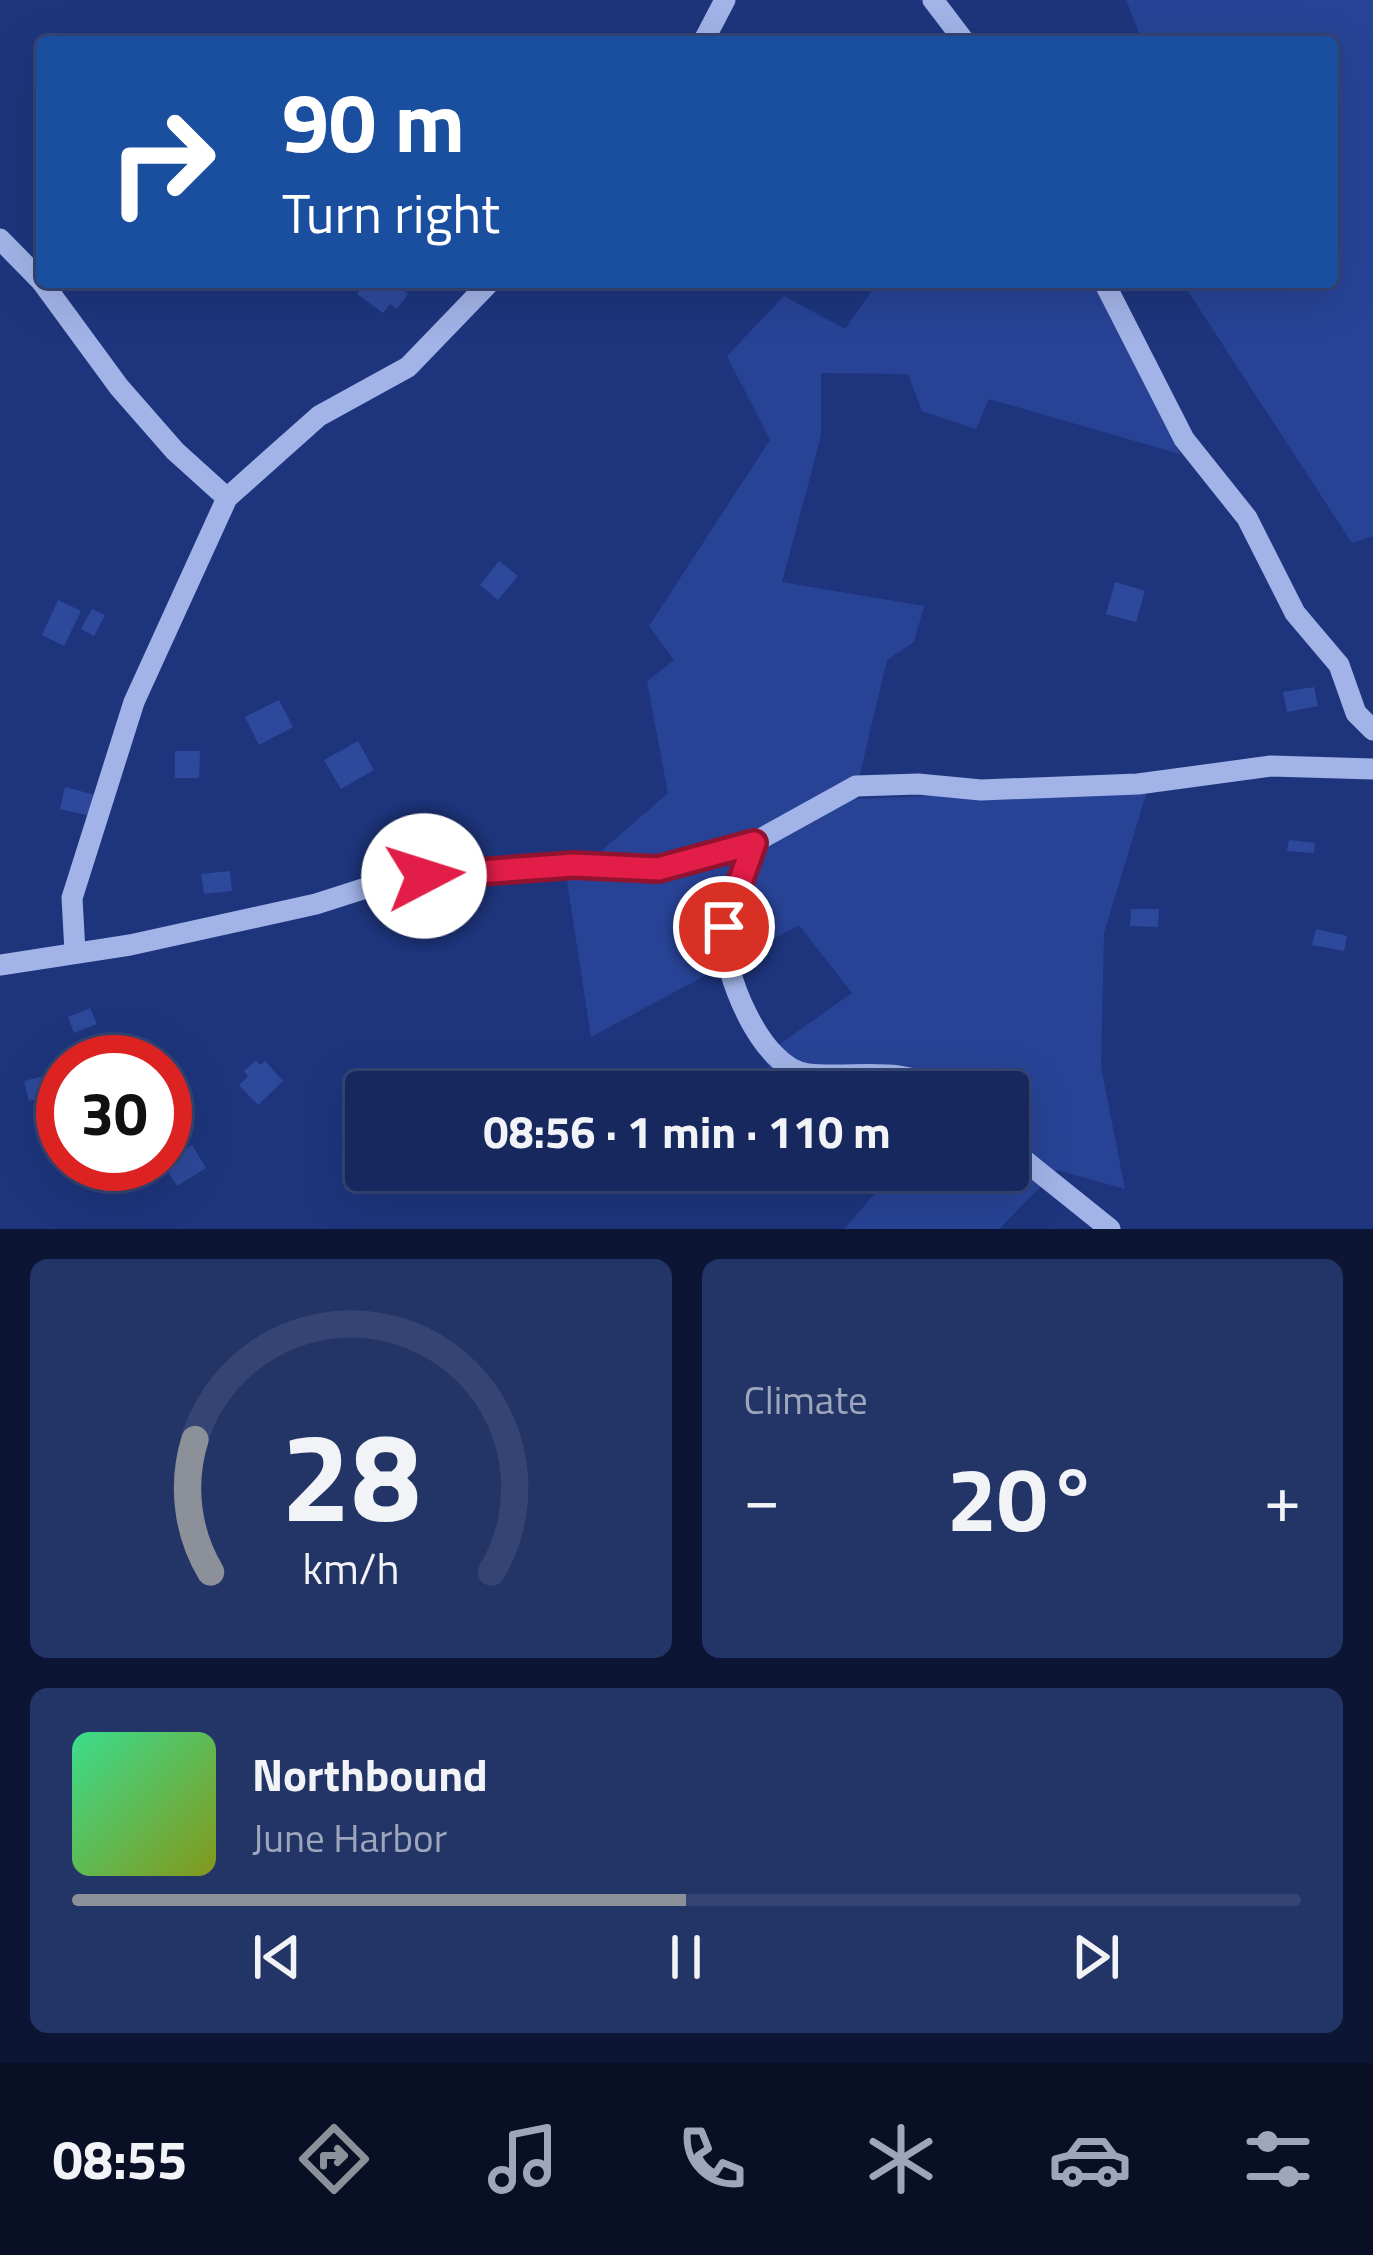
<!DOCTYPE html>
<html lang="en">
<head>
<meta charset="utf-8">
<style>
  :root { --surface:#16285e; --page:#233467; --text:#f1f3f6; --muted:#9ea6bc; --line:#354473; --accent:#8c9099 }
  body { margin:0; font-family:"Titillium Web",sans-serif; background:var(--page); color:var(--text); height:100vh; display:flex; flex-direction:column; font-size:45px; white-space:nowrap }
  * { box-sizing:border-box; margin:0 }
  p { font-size:39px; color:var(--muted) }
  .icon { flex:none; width:66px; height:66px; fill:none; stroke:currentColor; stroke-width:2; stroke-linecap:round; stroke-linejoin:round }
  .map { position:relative; height:1229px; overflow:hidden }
  .details { display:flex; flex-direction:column; gap:30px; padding:30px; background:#0c1634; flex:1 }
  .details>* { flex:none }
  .guide { position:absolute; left:36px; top:36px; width:1302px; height:252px; border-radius:12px; box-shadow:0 12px 48px #0002,0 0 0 3px var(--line); background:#1a4fa0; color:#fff; overflow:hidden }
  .speed { position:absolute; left:36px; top:1035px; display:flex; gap:24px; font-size:60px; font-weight:700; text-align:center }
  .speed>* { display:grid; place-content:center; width:156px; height:156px; border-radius:50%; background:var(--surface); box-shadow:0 12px 48px #0002,0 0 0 3px var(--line); line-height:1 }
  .speed .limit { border:18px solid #d22; background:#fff; color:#111 }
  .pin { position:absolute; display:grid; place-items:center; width:102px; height:102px; color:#fff; margin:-51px; border:6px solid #fff; border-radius:50%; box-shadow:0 3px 12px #0007 }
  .me { position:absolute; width:132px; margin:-66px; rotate:85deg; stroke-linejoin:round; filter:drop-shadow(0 0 9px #0008) }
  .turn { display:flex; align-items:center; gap:42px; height:252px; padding:0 48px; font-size:54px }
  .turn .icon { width:156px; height:156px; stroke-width:2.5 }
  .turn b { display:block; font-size:84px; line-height:102px }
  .big { font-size:90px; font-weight:700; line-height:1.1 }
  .details .card { flex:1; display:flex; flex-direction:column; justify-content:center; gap:18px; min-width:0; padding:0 42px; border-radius:18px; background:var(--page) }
  .details .dial { align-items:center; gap:0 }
  .dial svg { height:312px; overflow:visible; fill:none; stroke:var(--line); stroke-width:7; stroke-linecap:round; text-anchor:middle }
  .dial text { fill:var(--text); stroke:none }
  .song { display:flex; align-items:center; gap:36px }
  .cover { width:144px; height:144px; border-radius:18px; background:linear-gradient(135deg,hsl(150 70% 55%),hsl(70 70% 35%)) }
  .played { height:12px; border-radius:6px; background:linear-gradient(90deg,var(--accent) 50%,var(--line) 50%) }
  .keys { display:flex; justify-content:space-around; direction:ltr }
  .heat { display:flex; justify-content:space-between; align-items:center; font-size:66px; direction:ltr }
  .details .tiles { flex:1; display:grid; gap:30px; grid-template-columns:1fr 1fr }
  .card:last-child { grid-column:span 2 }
  .trip { position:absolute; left:345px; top:1071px; width:684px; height:120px; border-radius:12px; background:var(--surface); box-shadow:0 12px 48px #0002,0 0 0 3px var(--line); font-weight:700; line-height:120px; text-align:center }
  .dock { display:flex; height:192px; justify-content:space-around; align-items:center; background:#091026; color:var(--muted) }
  .dock .icon { width:84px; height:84px }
  .dock .current { color:var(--accent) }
  .dock b { font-size:54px; color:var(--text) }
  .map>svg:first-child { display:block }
  .green { fill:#284396 }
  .building { fill:#2e499b }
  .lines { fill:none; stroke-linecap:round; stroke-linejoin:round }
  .minor { stroke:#a1b3e7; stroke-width:21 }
  .route-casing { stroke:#92132f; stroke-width:30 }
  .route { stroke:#e11d48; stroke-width:21 }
</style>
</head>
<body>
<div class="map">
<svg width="1373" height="1229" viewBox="0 0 1373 1229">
  <rect width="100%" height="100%" fill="#1e357d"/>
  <g class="green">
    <polygon points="1126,0 1373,0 1373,536 1352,543 1182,282 1332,282 1332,42 1143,42"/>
    <polygon points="878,282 1095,282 1180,454 989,399 976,429 922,411 908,374 821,373 821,436 782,582 924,606 914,642 887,660 854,799 1148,788 1104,933 1101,1067 1125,1189 1057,1170 999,1229 844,1229 896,1170 1008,1170 1008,1092 780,1092 763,1056 852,993 799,925 591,1037 567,881 668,793 647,681 674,660 649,626 770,440 727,356 784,296 845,329"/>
  </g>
  <g class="building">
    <polygon points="366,282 406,282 401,288 408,294 397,309 390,304 383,313 357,294"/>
    <polygon points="499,561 518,576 498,600 480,585"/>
    <polygon points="1115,582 1145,591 1136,622 1106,614"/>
    <polygon points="58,600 81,611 64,646 42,635"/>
    <polygon points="92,609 105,615 94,636 81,629"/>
    <polygon points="1314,687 1318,706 1287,712 1283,692"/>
    <polygon points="279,700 293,727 259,745 245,717"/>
    <polygon points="358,741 374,770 341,789 324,760"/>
    <polygon points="175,751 200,751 199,778 175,778"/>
    <polygon points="65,787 95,795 90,816 60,809"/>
    <polygon points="1289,840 1315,843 1314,853 1287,851"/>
    <polygon points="230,871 232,891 204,894 201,874"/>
    <polygon points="1131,909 1159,909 1158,927 1130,926"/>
    <polygon points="1316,929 1347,936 1344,951 1312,945"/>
    <polygon points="90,1008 97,1024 74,1033 68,1017"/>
    <polygon points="150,1044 154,1062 117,1062 115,1052"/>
    <polygon points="256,1060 260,1065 265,1061 283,1081 258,1105 239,1085 248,1076 244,1071"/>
    <polygon points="51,1074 56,1094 29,1101 24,1081"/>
    <polygon points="192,1145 206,1168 177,1186 163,1164"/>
  </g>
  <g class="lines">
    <g class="minor">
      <polyline points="933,0 965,42"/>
      <polyline points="703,42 725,0"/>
      <polyline points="0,239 42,282"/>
      <polyline points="42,282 119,387 175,451 227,498"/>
      <polyline points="1104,282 1184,439 1247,518 1295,613 1339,665 1356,713 1373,730"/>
      <path d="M753,843c-9,26 -28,60 -29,88 -2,40 37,138 84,143 47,5 92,-10 135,18"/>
      <polyline points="75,952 72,898 134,702 227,498 319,416 408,367 490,282"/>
      <polyline points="0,965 130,945 316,904 394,879 574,865 658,869 753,843 856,786 918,784 981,790 1138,784 1271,766 1373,769"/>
      <polyline points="1008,1147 1110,1229"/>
    </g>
  </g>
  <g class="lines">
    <g class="route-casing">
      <polyline id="route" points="424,876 574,865 658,869 754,843 724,927"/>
    </g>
    <use href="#route" class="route"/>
  </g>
</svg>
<div class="speed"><div class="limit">30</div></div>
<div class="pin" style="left:724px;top:927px;background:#d93025"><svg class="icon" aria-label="arrive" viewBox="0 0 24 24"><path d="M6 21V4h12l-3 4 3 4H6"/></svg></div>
<svg class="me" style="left:424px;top:876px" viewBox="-20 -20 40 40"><circle r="19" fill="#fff"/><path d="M0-13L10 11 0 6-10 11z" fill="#e11d48"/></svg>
<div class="trip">08:56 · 1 min · 110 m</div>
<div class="guide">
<div class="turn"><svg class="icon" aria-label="right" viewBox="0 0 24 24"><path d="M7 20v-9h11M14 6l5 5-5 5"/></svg><div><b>90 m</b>Turn right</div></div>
</div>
</div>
<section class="details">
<div class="tiles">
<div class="card dial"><svg viewBox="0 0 100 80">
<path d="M14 69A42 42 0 1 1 86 69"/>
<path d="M14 69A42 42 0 0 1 10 35" stroke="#8c9099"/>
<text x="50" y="56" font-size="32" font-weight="700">28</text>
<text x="50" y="72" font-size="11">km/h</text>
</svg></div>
<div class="card"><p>Climate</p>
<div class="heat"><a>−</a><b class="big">20°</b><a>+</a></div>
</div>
<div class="card">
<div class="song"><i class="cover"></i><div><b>Northbound</b><p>June Harbor</p></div></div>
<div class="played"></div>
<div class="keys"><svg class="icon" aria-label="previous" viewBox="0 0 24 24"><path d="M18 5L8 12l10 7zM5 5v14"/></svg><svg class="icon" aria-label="pause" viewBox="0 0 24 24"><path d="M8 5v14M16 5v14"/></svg><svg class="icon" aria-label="next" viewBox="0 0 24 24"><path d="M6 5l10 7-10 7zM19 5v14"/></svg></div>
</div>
</div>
</section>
<nav class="dock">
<b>08:55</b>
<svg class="icon current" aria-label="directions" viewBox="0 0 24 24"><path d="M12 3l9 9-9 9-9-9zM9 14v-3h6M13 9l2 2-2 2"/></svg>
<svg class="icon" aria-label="music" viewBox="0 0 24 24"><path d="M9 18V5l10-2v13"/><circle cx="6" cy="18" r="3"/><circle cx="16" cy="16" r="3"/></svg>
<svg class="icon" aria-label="phone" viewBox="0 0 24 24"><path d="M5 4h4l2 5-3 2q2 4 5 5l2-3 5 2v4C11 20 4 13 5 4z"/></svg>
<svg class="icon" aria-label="climate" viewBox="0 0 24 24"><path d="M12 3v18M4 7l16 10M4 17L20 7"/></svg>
<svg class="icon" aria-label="car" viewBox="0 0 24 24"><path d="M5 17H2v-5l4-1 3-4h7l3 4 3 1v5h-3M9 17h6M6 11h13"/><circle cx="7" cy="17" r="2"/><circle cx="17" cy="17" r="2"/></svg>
<svg class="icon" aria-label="filters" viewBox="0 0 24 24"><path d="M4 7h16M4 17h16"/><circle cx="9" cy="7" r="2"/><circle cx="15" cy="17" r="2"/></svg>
</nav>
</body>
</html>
